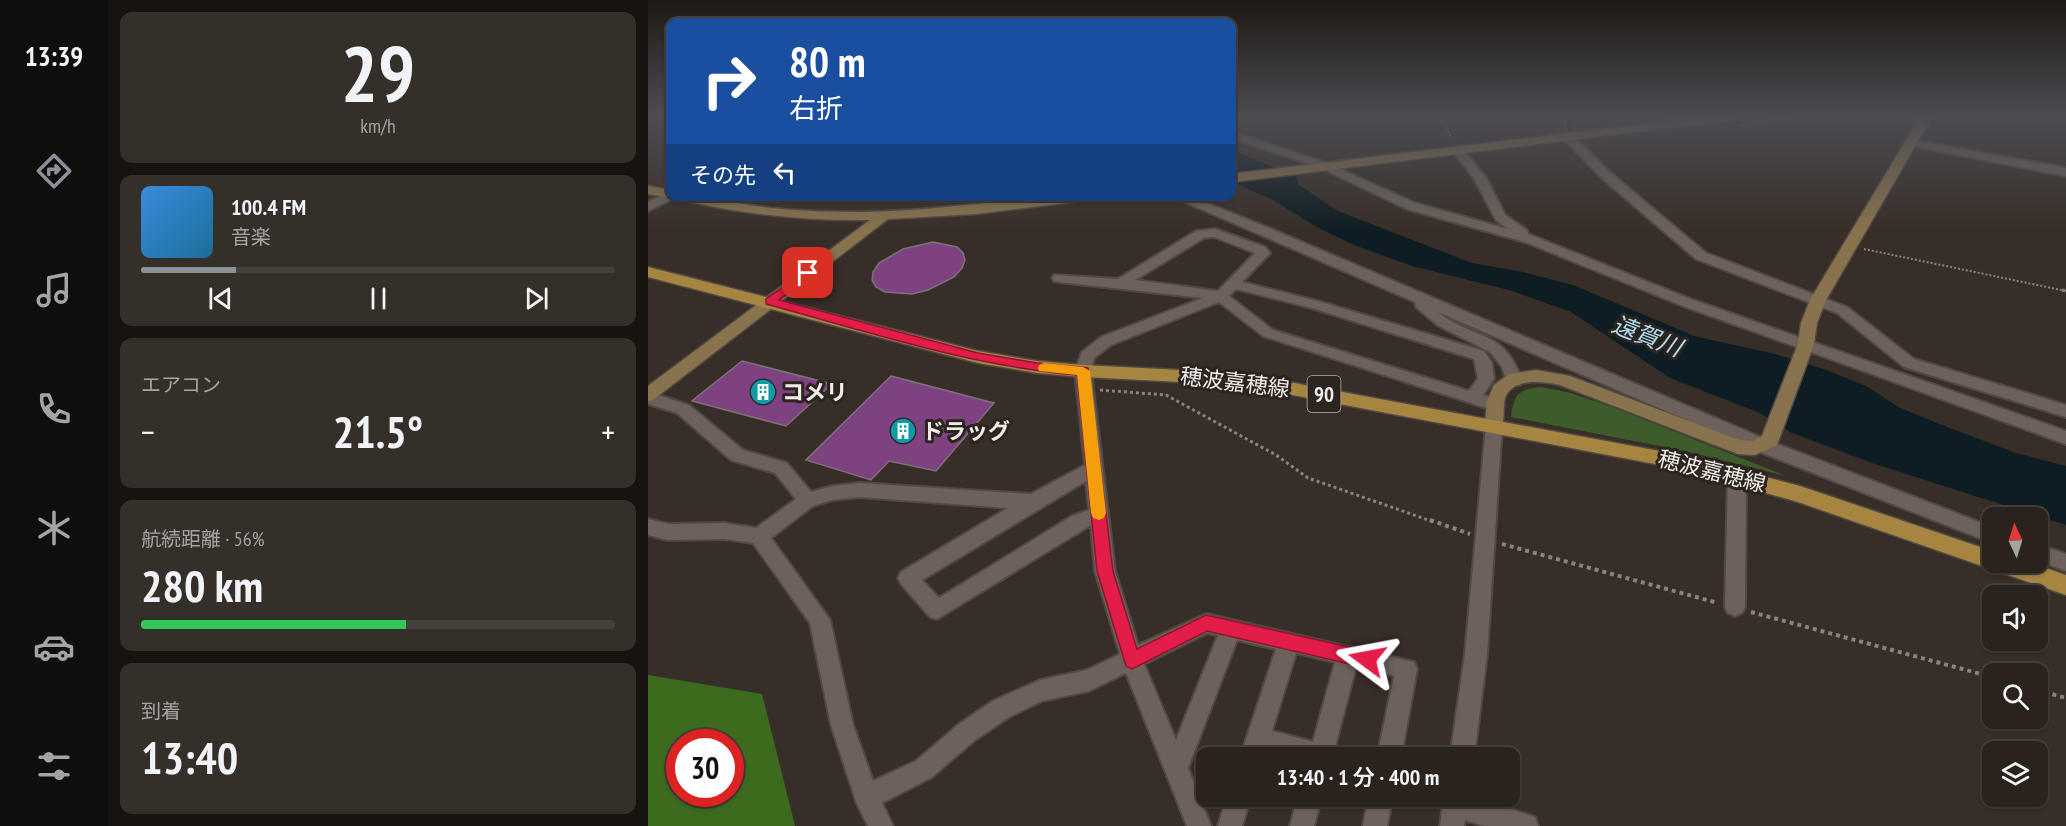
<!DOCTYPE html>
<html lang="ja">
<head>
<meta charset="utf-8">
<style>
  :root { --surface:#29221d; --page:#352f2a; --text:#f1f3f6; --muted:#a5a4a4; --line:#453f3b; --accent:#8c9099 }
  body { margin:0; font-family:"PT Sans Narrow","Noto Sans JP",sans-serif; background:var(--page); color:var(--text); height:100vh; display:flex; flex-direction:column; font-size:22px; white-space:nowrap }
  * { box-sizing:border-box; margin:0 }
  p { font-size:20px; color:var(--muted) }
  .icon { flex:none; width:33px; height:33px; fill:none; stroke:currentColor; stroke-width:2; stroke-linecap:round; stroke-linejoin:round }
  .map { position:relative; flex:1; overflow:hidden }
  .sheet { display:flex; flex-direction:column; gap:12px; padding:12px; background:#171310; width:540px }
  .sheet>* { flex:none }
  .guide { position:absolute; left:18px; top:18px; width:570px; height:183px; border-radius:12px; box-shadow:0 2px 4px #0004,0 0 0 2px var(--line); background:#1a4fa0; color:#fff; overflow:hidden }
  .needle { width:39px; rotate:356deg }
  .controls { position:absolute; left:1334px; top:507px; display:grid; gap:12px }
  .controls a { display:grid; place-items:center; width:66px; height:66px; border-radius:12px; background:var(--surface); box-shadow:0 2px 4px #0004,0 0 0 2px var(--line); font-size:30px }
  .speed { position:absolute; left:18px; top:729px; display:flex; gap:12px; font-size:30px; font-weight:700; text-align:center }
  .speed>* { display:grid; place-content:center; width:78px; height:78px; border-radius:50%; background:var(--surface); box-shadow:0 2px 4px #0004,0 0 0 2px var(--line); line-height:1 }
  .speed .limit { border:9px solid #d22; background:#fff; color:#111 }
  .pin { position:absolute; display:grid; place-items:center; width:51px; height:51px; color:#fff; margin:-26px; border-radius:12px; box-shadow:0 3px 9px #0006 }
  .me { position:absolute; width:66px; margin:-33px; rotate:283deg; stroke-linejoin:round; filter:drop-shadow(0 0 4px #0008) }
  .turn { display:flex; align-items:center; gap:21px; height:126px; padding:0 24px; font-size:27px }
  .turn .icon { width:78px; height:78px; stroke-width:2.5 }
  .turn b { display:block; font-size:42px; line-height:51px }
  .then { display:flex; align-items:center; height:57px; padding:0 24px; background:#0003; gap:12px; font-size:22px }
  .big { font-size:45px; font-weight:600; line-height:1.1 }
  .sheet .card { flex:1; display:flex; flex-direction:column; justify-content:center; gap:9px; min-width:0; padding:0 21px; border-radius:12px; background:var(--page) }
  .sheet .dial { align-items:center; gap:0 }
  .dial b { font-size:78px; line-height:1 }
  .song { display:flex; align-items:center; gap:18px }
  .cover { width:72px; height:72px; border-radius:9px; background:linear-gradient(135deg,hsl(210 70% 55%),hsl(200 70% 35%)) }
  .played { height:6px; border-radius:3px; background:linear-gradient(90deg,var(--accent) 20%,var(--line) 20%) }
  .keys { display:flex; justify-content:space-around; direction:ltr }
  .heat { display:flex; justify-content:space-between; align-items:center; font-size:33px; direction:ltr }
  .charge { height:9px; border-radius:4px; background:linear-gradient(90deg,#34c759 56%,var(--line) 0) }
  .trip { position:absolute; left:548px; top:747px; width:324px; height:60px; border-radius:12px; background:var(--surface); box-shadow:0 2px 4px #0004,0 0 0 2px var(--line); font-weight:600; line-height:60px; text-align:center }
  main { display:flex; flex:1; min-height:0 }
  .tab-bar { display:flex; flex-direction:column; width:108px; justify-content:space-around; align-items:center; background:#100e0c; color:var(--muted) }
  .tab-bar .icon { width:42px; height:42px }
  .tab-bar .active { color:var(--accent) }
  .tab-bar b { font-size:27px; color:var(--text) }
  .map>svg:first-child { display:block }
  .green { fill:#3d5b2b }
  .forest { fill:#3d6b1e; fill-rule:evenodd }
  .water { fill:#0e1d23 }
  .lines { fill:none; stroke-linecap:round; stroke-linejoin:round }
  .stream { stroke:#0e1d23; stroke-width:4 }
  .building { fill:#7f4281; stroke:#7b727b; stroke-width:1.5 }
  .street-casing { stroke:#514944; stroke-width:4 }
  .secondary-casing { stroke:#514944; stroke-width:3 }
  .primary-casing { stroke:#514944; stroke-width:3 }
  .path-far2 { stroke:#8a827d; stroke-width:2; stroke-dasharray:2 2; stroke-linecap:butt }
  .path-far1 { stroke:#8a827d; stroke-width:3; stroke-dasharray:3 3; stroke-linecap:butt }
  .path { stroke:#8a827d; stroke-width:4; stroke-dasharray:4 4; stroke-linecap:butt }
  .street { fill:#6c625b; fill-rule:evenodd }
  .secondary { fill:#89734e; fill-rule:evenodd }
  .primary { fill:#a68541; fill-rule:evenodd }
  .route { fill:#e11d48; stroke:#92132f; stroke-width:1.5 }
  .slow { fill:#f59e0b }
  .labels { text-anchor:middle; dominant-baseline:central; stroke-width:6; stroke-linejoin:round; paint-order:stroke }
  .shield { fill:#2c241e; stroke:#b7b0ab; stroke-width:1.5 }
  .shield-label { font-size:21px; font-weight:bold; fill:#f2ece8 }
  .street-label { font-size:22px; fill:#f2ece8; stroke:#2c241e }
  .poi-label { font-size:22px; font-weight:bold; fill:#f2ece8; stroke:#2c241e; text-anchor:start }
  .water-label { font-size:24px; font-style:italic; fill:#aedff6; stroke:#2c241e }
</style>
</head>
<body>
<main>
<nav class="tab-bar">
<b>13:39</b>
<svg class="icon active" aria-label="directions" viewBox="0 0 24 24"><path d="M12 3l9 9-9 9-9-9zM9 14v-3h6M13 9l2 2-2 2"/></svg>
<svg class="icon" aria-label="music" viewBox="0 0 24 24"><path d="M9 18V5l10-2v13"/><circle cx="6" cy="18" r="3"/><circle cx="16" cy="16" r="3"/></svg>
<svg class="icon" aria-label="phone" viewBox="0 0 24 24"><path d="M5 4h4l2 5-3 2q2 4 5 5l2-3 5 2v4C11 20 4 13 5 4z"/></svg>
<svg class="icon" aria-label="climate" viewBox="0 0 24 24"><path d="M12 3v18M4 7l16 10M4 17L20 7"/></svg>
<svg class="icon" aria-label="car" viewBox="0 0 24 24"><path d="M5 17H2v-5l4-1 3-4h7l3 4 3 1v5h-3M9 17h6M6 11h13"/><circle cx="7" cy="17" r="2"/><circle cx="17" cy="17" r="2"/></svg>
<svg class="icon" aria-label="filters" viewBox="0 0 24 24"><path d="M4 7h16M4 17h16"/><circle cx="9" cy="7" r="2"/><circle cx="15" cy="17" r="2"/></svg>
</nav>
<section class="sheet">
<div class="card dial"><b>29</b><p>km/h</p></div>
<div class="card">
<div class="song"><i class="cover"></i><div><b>100.4 FM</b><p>音楽</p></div></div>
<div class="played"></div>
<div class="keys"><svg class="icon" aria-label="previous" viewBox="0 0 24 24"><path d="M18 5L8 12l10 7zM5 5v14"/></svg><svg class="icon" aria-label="pause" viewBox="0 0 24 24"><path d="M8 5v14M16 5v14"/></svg><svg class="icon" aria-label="next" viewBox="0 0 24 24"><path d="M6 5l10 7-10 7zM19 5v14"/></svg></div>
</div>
<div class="card"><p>エアコン</p>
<div class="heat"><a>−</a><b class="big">21.5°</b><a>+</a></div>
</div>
<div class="card"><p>航続距離 · 56%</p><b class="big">280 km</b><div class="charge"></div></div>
<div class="card"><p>到着</p><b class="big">13:40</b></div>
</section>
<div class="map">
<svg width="1418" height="826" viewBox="0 0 1418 826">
  <rect width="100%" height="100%" fill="#372e27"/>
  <path class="green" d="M894,387l29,6 44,15 171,68 -101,-25 -174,-34c3,-23 7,-28 31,-30z"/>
  <path class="forest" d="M0,675l114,19 33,132h-147zM32,742h50v52h-50z"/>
  <polygon class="water" points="584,150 649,177 651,185 690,211 824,263 875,272 925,285 1046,336 1127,354 1179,370 1218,386 1252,408 1302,428 1368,453 1418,466 1418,525 1224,463 1144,433 1112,413 1022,378 923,312 861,290 764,266 706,245 667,226 625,200 584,182"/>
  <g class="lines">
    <polyline class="stream" points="919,117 923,133"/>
  </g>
  <g class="building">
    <polygon points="285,242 309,247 315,253 317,260 314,268 306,277 280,290 264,294 237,292 228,287 224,280 225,272 231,263 255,249"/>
    <polygon points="94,361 184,384 138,426 44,401"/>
    <polygon points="243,376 346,403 288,471 241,461 223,480 158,460"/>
  </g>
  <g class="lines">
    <g class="street-casing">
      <g id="street">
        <polygon points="584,132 681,164 767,203 860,229 848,220 827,180 804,150 810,147 814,148 839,179 857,215 879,230 880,234 1045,300 1418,431 1418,444 1035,306 877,242 759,209 673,168 584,138"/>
        <polygon points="921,135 925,136 964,174 1058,253 1199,307 1266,359 1418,405 1418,417 1256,367 1189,313 1048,259 956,180 917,140 917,136"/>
        <polygon points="1263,140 1418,168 1418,176 1259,145 1257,143"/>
        <polygon points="22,191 22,196 26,198 0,211 0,202"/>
        <path d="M523,196h18l80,32 503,214 220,85v16l-232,-91 -322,-140c36,29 67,16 84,69l-2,4h-12l-6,-18 -12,-15 -53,-27 -21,-18 -1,-5z"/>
        <path d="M567,229l50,18 5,6 -28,29 79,20 163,49 8,12 2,16 -11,16 19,6 2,4 -2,4 -6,2 -233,-75 -44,-34 -108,43 -17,13 -3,13 24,200 23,74 68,-31 208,48 3,7 -16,89h-24l17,-82 -38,-9 -24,91h-48l-19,-5 -1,5h-24l36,-109 -39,-9 -49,128 23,58h-24l-61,-153 -37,18 -47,10 -33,16 -34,23 -43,37 -50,26 11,23h-25l-11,-22 -26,-79 -21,-102 -57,-80 -29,-4 -56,1 -20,-5v-16l20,5 56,-1 32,5 40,-29 -21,-26 -44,-13 -54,-47 -29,-9v-12l41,13 54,45 44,13 24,29 21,-6 27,-3 172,11 54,-29 -10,-94 7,-19 19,-15 102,-39 -144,-16 -5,-1 -2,-3 2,-3 64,4 78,-48zM566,237l41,16 -37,38 -83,-11 69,-42zM588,289l76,19 162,51 4,19 -9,13 -180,-56 -16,-5 -44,-34zM438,481l3,29 -17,6 -133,82 -17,-18zM211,497l149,11 -107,64 -3,6 3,6 29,33 7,2 154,-94 4,46 25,83 -33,16 -47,10 -47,21 -34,23 -43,37 -43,20 -20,-56 -23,-105 -59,-82 42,-32 19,-6zM559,633l11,2 -42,105 -32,-76zM648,653l39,9 -22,80 -41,-11z"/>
        <polygon points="846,420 852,422 854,426 839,654 826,758 802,758 817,654 838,426 840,422"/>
        <polygon points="1089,469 1095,471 1098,476 1097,607 1094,613 1087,616 1080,613 1077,607 1080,476 1083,471"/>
        <polygon points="1389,544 1418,554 1418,571 1389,560"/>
        <polygon points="579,796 603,796 594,826 570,826"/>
        <polygon points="650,796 674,796 666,826 642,826"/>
        <polygon points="721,796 745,796 739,826 715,826"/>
        <polygon points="796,796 820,796 878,814 887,817 890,826 837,826 817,820 816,826 792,826"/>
      </g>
    </g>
    <g class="secondary-casing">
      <g id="secondary">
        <polygon points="1053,117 1090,117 1084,120 584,182 584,174"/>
        <path d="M1272,117h12l-106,183 -9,23 -3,21 -37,101 -22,10 -17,-1 -178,-69c-18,-4 -53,-8 -56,18 -1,9 1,19 -4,28l-6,2 -6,-2 -3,-5 2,-25 7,-16 15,-11 27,-4 34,6 169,64 14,1 9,-5 36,-92 3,-21 9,-23z"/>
        <polygon points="0,186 22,190 22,196 27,196 22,198 0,194"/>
        <path d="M28,196c32,0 63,8 95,12 30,3 61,4 92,4 78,-1 155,-16 233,-16l-6,4 -114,14 -88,5 -234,180 -6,2v-15l222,-166c-65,1 -130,-6 -193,-21z"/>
      </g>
    </g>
    <g class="primary-casing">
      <polygon id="primary" points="0,267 330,351 389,361 435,365 592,373 1033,455 1152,486 1344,551 1344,562 1380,562 1418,575 1418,595 1150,502 1033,469 592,385 435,377 389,373 330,363 0,277"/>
    </g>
    <g class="path-far2">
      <polyline points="792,117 804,139"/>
      <polyline points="915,117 918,127"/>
      <polyline points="1093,125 1149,117"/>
      <polyline points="167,202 183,196"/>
      <polyline points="1216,249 1418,291"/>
    </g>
    <g class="path-far1">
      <polyline points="1414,290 1418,291"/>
      <polyline points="452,390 518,395 628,455 660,478 786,522"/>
    </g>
    <g class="path">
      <polyline points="782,520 822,534"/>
      <polyline points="854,544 1070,603"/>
      <polyline points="1103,612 1344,677"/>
      <polyline points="1389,690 1418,698"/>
    </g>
    <use href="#street" class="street"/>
    <use href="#secondary" class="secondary"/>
    <use href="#primary" class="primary"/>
  </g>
  <linearGradient id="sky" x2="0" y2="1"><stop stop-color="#1e1915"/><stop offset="0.5" stop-color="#4d4c52"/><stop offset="1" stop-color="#4d4c52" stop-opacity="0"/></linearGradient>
  <rect width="1418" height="233" fill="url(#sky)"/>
  <path class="route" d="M160,270l5,3 -1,2 -33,25 199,53 59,10 51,5 25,203 24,78 69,-34 161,36 7,2 2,6 -2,6 -7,3 -160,-37 -69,35 -6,3 -6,-3 -29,-95 -20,-196c-106,-9 -208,-43 -311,-71v-5z"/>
  <polygon class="slow" points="396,363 435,367 442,371 458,513 456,518 451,520 445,518 443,513 429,375 391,371 390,368 391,365"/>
  <defs>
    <g id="building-disc" transform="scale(1.35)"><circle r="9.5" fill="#0f9aa8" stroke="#2c241e"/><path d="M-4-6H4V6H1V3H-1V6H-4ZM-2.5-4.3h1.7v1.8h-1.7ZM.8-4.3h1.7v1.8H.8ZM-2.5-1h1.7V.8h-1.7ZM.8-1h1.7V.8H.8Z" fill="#fff"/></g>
  </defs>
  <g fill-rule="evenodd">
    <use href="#building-disc" x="115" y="392"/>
    <use href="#building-disc" x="255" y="431"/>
  </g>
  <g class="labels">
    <rect class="shield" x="659.5" y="376" width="33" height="36" rx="4.5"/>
    <g class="shield-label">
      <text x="676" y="394">90</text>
    </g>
    <g class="street-label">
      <text transform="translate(587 382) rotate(7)">穂波嘉穂線</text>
      <text transform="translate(1064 471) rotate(14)">穂波嘉穂線</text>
    </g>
    <g class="poi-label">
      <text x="134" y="392">コメリ</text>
      <text x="274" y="431">ドラッグ</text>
    </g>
    <g class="water-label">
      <text transform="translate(999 336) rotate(21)">遠賀川</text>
    </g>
  </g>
</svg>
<div class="controls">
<a><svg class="needle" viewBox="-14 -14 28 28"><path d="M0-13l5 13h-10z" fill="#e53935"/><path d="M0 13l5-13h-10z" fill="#a5a4a4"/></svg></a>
<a><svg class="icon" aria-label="sound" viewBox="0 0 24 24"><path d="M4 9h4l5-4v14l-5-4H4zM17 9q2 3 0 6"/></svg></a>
<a><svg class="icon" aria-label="search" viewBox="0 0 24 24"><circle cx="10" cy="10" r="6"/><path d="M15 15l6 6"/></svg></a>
<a><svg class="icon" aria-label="layers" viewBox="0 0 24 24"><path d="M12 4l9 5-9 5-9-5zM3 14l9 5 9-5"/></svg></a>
</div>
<div class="speed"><div class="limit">30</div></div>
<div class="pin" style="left:160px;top:273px;background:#d93025"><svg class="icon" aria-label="arrive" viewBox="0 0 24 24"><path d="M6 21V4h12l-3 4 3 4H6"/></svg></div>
<svg class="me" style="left:719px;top:659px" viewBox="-20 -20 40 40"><path d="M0-17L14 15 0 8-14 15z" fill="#e11d48" stroke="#fff" stroke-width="4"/></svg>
<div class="trip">13:40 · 1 分 · 400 m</div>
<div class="guide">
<div class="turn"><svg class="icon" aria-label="right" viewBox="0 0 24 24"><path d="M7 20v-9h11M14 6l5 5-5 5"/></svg><div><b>80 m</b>右折</div></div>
<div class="then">その先<svg class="icon" aria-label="left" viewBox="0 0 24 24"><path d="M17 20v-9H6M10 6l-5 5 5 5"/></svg></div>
</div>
</div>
</main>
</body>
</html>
